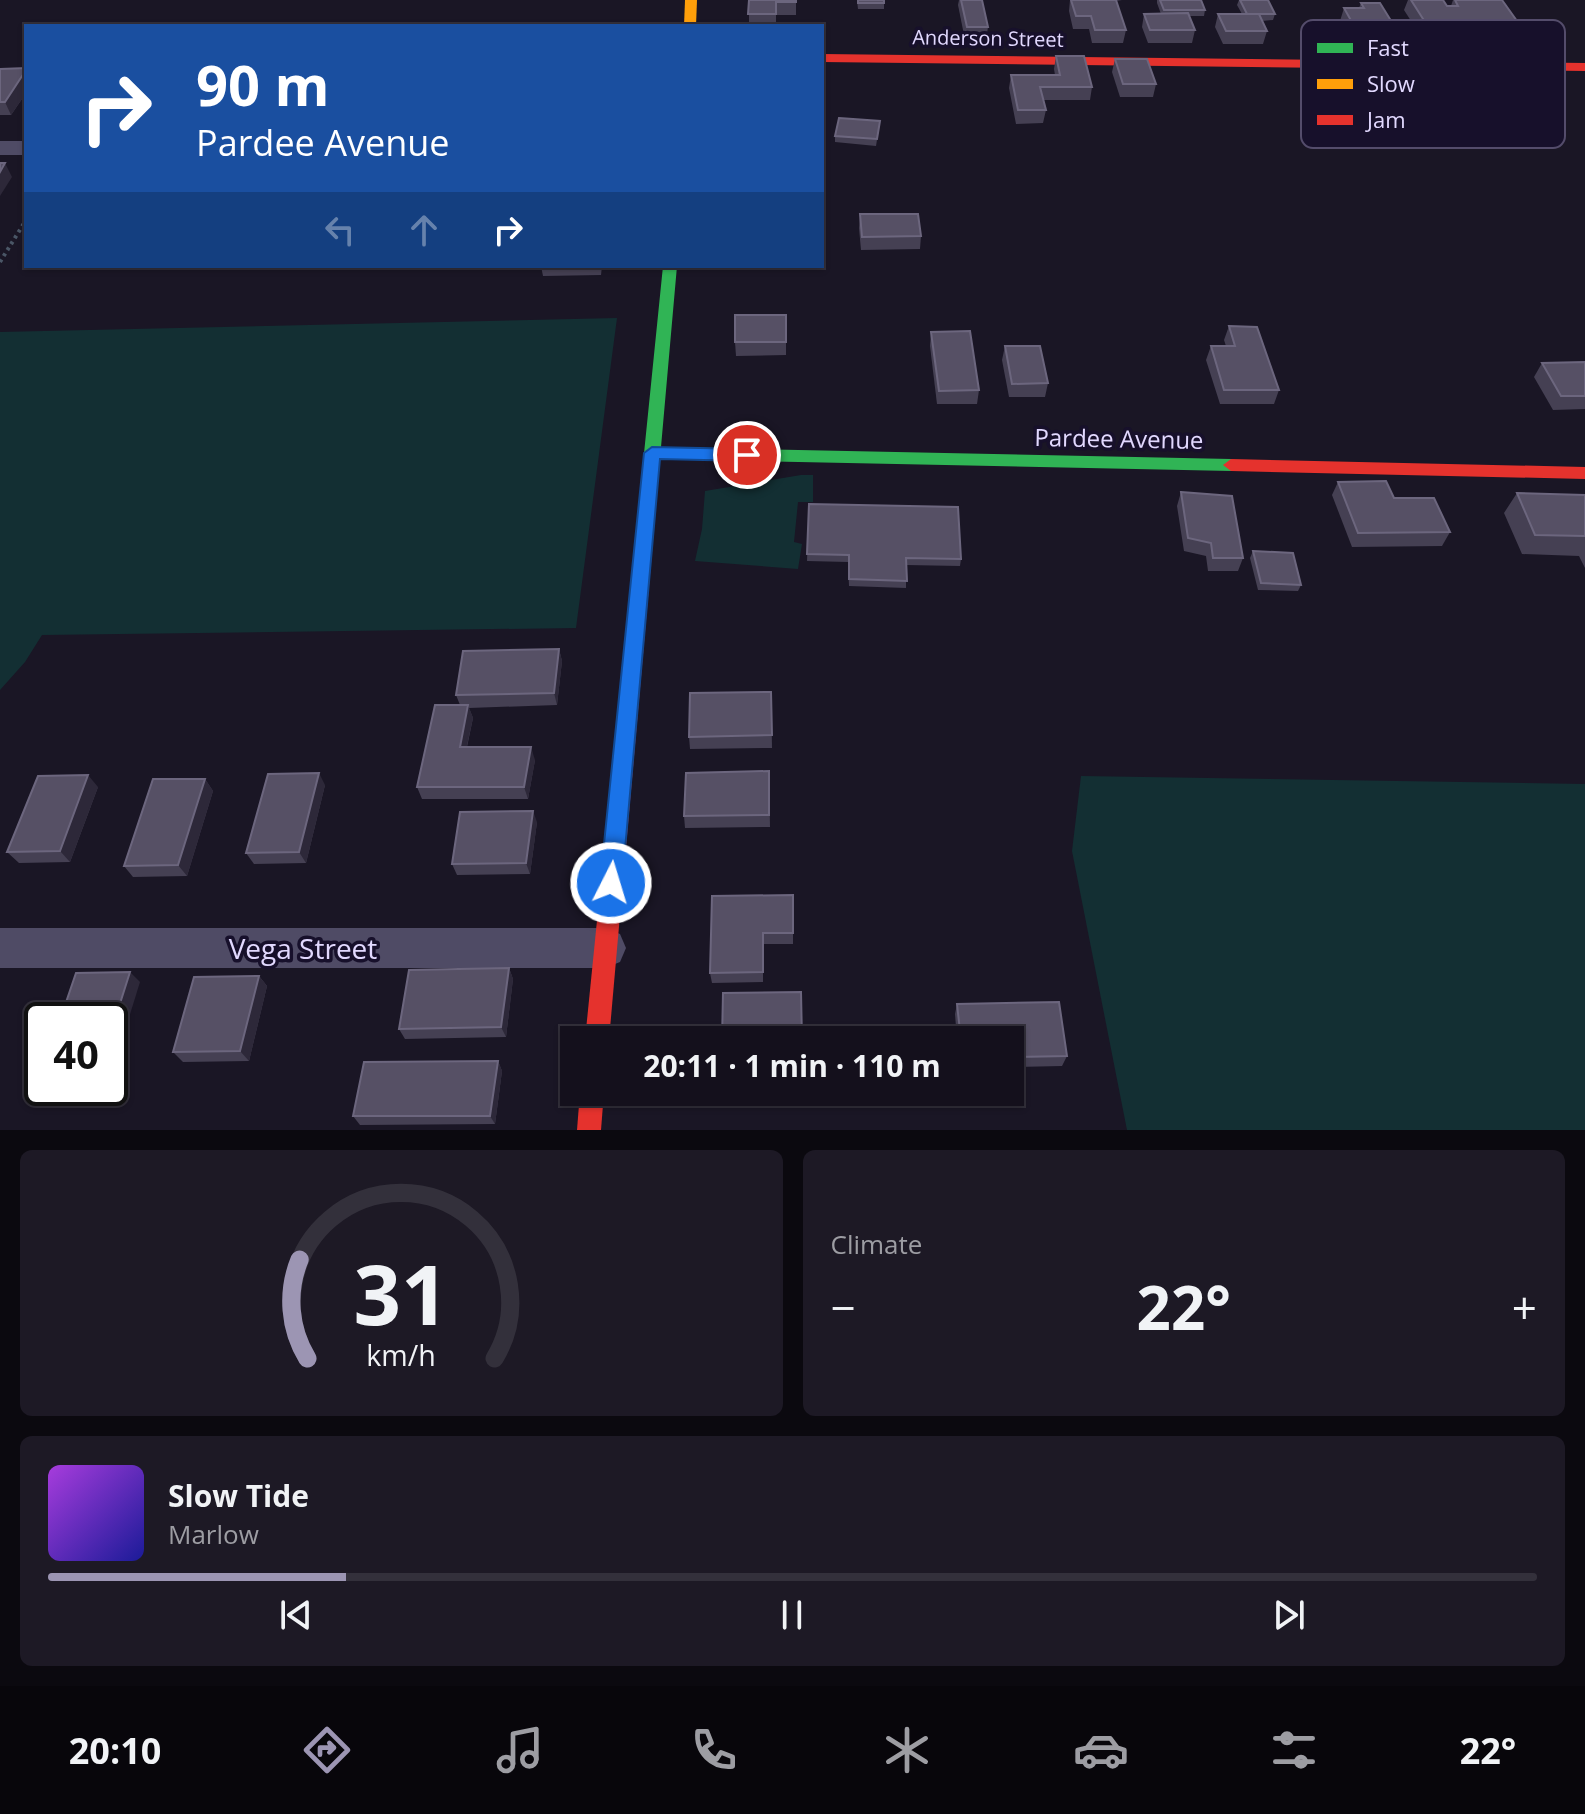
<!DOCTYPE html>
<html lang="en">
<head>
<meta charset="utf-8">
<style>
  :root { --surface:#14101c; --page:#1d1925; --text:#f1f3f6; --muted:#9d9da3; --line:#33303b; --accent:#9c95b3 }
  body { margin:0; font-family:"Open Sans",sans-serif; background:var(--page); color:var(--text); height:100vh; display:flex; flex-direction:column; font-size:30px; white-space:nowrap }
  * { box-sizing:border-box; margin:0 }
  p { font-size:26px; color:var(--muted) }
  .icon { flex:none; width:44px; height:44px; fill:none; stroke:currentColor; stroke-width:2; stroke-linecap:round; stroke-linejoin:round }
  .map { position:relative; height:1130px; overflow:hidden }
  .panel { display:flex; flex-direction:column; gap:20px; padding:20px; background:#0b090f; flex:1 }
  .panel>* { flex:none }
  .top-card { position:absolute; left:24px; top:24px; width:800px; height:244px; border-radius:0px; box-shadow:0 2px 6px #0004,0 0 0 2px var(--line); background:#1a4fa0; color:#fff; overflow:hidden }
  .speed { position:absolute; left:24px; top:1002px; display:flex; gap:16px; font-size:40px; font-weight:700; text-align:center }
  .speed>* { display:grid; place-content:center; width:104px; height:104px; border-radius:50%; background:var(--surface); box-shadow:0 2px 6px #0004,0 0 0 2px var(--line); line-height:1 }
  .speed .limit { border:4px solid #111; border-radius:12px; background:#fff; color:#111 }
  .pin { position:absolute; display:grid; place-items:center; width:68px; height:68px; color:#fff; margin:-34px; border:4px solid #fff; border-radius:50%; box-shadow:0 2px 8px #0007 }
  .me { position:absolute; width:88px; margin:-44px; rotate:5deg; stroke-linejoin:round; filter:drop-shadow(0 0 6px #0008) }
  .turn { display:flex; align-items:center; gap:28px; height:168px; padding:0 40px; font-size:36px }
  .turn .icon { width:104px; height:104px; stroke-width:2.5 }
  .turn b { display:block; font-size:56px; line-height:68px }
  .lanes { display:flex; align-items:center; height:76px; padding:0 40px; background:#0003; justify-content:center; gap:40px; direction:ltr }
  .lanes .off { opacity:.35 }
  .big { font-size:60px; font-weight:700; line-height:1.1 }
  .panel .tile { flex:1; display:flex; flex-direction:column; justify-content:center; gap:12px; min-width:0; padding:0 28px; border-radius:12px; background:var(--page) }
  .panel .dial { align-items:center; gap:0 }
  .dial svg { height:208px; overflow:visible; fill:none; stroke:var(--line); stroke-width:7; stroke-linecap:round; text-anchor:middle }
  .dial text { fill:var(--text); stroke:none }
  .song { display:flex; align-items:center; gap:24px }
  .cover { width:96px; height:96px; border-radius:12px; background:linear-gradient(135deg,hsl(280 70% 55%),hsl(240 70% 35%)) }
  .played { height:8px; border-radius:4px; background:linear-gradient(90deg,var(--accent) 20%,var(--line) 20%) }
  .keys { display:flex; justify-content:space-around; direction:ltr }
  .heat { display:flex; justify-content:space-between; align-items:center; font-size:44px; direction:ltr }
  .panel .tiles { flex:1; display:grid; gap:20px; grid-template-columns:1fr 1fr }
  .tile:last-child { grid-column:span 2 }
  .trip { position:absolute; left:560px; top:1026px; width:464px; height:80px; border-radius:0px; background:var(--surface); box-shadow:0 2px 6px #0004,0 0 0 2px var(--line); font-weight:700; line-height:80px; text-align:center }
  .tab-bar { display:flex; height:128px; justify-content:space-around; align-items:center; background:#08060b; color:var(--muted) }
  .tab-bar .icon { width:56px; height:56px }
  .tab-bar .selected { color:var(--accent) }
  .tab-bar b { font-size:36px; color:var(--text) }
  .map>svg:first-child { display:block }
  .green { fill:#132f33 }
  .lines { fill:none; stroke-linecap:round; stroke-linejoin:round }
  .path { stroke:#4a5666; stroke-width:4; stroke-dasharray:3 4; stroke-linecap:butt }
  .street { fill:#4f4b65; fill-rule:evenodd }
  .fast { fill:#30b455; fill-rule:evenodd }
  .slow { fill:#ff9f0a; fill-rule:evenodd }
  .jam { fill:#e5322d; fill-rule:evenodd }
  .wall { fill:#454053 }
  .shaded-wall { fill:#2d2839 }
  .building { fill:#565065; stroke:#6c667e; stroke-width:2 }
  .route { fill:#1a73e8; stroke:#114b97; stroke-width:2 }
  .labels { text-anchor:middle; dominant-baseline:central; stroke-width:7; stroke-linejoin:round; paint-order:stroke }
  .far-street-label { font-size:20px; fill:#e2d9ff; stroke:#17102b }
  .street-label { font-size:24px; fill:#e2d9ff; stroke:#17102b }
  .near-street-label { font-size:28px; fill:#e2d9ff; stroke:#17102b }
  .key { fill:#17102b; stroke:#544c6b; stroke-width:2 }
  .key-label { font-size:22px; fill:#e2d9ff }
</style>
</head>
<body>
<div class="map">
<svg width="1585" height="1130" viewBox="0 0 1585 1130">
  <rect width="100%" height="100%" fill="#1a1625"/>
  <g class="green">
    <polygon points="617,318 576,628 42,635 25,662 0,690 0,332"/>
    <polygon points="801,475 813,475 813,502 798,502 794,542 802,544 798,569 695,561 702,529 705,491"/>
    <polygon points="1081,776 1585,784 1585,1130 1127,1130 1072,851"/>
  </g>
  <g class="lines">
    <polyline class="path" points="0,262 26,220"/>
    <g class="street">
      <rect x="0" y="141" width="26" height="14"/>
      <polygon points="0,928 605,928 620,934 626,948 620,962 605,968 0,968"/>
    </g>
    <polygon class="fast" points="663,266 677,266 661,447 1231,459 1239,465 1231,471 660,459 652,552 649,557 637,557 634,552"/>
    <polygon class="slow" points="685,0 697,0 696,26 684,26"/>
    <g class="jam">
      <polygon points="822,54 1585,63 1585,71 822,62"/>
      <polygon points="1231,459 1585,467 1585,479 1231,471 1223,465"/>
      <polygon points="643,545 652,552 609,1040 585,1040 634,552"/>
      <polygon points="580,1092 604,1092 601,1130 577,1130"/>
    </g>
  </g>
  <g class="wall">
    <polygon points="749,0 796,0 796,15 776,15 776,26 749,26"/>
    <polygon points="857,0 884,0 884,9 858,9"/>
    <polygon points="959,0 982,0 988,27 986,40 965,40 958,5"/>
    <polygon points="1070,0 1122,0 1116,1 1126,30 1123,43 1092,43 1089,29 1073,29 1069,11"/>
    <polygon points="1157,0 1201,0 1205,10 1204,16 1189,16 1195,30 1192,43 1148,43 1142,27 1144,14 1161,14 1157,3"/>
    <polygon points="1239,0 1268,0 1275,14 1273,20 1262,21 1267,31 1263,44 1223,44 1215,27 1218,14 1242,14 1237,5"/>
    <polygon points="1408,0 1443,0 1447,6 1451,6 1453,0 1502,0 1517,21 1512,34 1420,35 1404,10"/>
    <polygon points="1361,3 1398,32 1393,45 1354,46 1340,21 1344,8 1359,8"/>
    <polygon points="1056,56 1092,87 1090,100 1043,100 1046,110 1043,123 1016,124 1009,88 1011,75 1055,75 1054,69"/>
    <polygon points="1115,59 1156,84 1153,97 1120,97 1112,72"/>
    <polygon points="26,68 26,93 11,115 0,115 0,69"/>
    <polygon points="1353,68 1438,88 1432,102 1359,102 1348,81"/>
    <polygon points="880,121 876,146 835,142 835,136"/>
    <polygon points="860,214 921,236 920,249 861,250 859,228"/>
    <polygon points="541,266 602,266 601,275 543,276"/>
    <polygon points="786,315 786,355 736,356 735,342"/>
    <polygon points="1229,326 1279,390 1274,404 1220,404 1206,360 1211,346 1226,346 1224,340"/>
    <polygon points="931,332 979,390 977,404 937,404 930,346"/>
    <polygon points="1005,346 1048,383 1045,397 1009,397 1002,360"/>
    <polygon points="1585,362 1585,409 1553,410 1534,377 1542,363"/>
    <polygon points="1338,482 1450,532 1442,546 1352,547 1332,495"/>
    <polygon points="1181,492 1243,558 1238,571 1208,571 1206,556 1184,551 1177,506"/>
    <polygon points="1517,493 1585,495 1585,568 1579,556 1522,554 1504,513"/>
    <polygon points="809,504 961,559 960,566 906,565 906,588 849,586 848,562 807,561"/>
    <polygon points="1253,551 1301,585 1298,591 1258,590 1250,558"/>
    <polygon points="559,649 562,661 557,705 469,708 473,718 467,747 535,760 528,799 422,799 417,787 460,705 456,695"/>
    <polygon points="771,692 772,748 690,749 689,737"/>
    <polygon points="769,771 770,827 685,828 684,816"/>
    <polygon points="205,779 213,791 187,876 133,877 124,866"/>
    <polygon points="325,785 306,863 254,864 246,853"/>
    <polygon points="98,787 70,862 19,863 7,852"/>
    <polygon points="537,822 530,874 457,875 452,864"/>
    <polygon points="793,895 793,944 763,944 763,982 712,983 710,973"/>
    <polygon points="509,968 513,979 506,1037 405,1039 399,1029"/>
    <polygon points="259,976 267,986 249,1061 183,1062 173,1052"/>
    <polygon points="957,1004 1067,1056 1062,1066 1010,1067 1010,1040 957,1040 955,1014"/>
    <polygon points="498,1061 502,1071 495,1124 360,1125 353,1116"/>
    <polygon points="705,1092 803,1092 803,1093 706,1095"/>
  </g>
  <g class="shaded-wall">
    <polygon points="26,70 26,93 11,115 5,102"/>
    <polygon points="5,163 12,177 0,196 0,172"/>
    <polygon points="559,649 562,661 557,705 554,693"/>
    <polygon points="468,705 473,718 464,759 460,747"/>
    <polygon points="531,747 535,760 528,799 524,787"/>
    <polygon points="319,773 325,785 306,863 299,852"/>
    <polygon points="88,775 98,787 70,862 60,851"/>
    <polygon points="205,779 213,791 187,876 178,865"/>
    <polygon points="533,811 537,822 530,874 526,863"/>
    <polygon points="509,968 513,979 506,1037 501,1027"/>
    <polygon points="130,972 140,982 110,1079 110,1035"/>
    <polygon points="259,976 267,986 249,1061 240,1051"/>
    <polygon points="498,1061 502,1071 495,1124 490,1116"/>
  </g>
  <g class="building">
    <polygon points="749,0 796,0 796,2 776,2 776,14 748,14"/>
    <rect x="858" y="0" width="26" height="3"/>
    <polygon points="961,0 982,0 988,27 967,27"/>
    <polygon points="1071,0 1116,0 1126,30 1095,30 1091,16 1076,16"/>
    <polygon points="1160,0 1201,0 1205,10 1164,10"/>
    <polygon points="1240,0 1268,0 1275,14 1247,14"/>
    <polygon points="1411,0 1443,0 1447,6 1458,6 1455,0 1502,0 1517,21 1425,22"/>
    <polygon points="1361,3 1380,3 1398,32 1358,33 1344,8 1364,8"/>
    <polygon points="1188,13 1195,30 1150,30 1144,14"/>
    <polygon points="1218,14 1259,14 1267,31 1226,31"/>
    <polygon points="171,24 205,24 204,26 170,26"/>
    <polygon points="1056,56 1084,56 1092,87 1040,87 1046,110 1018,110 1011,75 1060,75"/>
    <polygon points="1115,59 1147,59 1156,84 1123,84"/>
    <polygon points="26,68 26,70 5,102 0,102 0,69"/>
    <polygon points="839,118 880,121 877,139 835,136"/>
    <polygon points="0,163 5,163 0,172"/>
    <polygon points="860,214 918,214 921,236 862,237"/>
    <rect x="735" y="315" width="51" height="27"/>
    <polygon points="1229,326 1257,327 1279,390 1224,390 1211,346 1235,346"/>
    <polygon points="970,331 979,390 939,391 931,332"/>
    <polygon points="1005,346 1040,346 1048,383 1012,384"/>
    <polygon points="1585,362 1585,396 1561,396 1542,363"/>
    <polygon points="1386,481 1394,498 1434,498 1450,532 1358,533 1338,482"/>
    <polygon points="1181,492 1232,496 1243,558 1213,558 1211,543 1188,538"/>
    <polygon points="1517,493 1585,495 1585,536 1535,535"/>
    <polygon points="809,504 958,507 961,559 906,558 907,581 849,579 849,555 807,554"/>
    <polygon points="1253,551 1293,553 1301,585 1261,583"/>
    <polygon points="559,649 554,693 456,695 463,651"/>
    <polygon points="771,692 772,735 689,737 690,693"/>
    <polygon points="435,705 468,705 460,747 531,747 524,787 417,787"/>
    <polygon points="769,771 769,815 684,816 686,773"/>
    <polygon points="319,773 299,852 246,853 268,774"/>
    <polygon points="88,775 60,851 7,852 38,776"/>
    <polygon points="153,779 205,779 178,865 124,866"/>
    <polygon points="533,811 526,863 452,864 460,812"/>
    <polygon points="793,895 793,933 763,933 763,972 710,973 712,896"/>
    <polygon points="509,968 501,1027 399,1029 409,970"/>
    <polygon points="130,972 110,1035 110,1020 60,1020 76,973"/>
    <polygon points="259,976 240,1051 173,1052 194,977"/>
    <polygon points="801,992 802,1040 722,1040 723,993"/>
    <polygon points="1059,1002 1067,1056 1010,1057 1010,1040 961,1040 957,1004"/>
    <polygon points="498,1061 490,1116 353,1116 364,1062"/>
  </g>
  <polygon class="route" points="652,447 747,449 756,455 747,461 660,459 622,883 619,890 611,893 604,890 600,883 644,453"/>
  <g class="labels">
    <g class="far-street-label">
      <text transform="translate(988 38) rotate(1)">Anderson Street</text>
    </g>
    <g class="street-label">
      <text transform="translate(1119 438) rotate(1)">Pardee Avenue</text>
    </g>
    <g class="near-street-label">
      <text x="303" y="948">Vega Street</text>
    </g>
  </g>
  <rect x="1301" y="20" width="264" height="128" rx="12" class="key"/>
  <rect x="1317" y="43" width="36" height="10" fill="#30b455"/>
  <rect x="1317" y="79" width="36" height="10" fill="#ff9f0a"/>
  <rect x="1317" y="115" width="36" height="10" fill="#e5322d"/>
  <g class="key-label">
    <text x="1367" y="56">Fast</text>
    <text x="1367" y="92">Slow</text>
    <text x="1367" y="128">Jam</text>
  </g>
</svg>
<div class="speed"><div class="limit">40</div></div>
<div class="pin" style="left:747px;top:455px;background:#d93025"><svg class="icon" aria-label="arrive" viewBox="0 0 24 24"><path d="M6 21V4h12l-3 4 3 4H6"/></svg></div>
<svg class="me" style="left:611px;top:883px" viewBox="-20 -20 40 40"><circle r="17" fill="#1a73e8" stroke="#fff" stroke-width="3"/><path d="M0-11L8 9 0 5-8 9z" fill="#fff"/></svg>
<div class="trip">20:11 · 1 min · 110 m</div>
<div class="top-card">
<div class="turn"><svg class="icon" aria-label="right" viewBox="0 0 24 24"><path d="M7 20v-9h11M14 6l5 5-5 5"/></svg><div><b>90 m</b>Pardee Avenue</div></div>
<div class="lanes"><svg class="icon off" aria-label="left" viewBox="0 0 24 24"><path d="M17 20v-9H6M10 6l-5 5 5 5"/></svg><svg class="icon off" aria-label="ahead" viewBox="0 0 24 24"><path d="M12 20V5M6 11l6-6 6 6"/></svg><svg class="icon" aria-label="right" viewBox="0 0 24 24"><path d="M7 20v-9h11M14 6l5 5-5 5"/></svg></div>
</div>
</div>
<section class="panel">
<div class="tiles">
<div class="tile dial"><svg viewBox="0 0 100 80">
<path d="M14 69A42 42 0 1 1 86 69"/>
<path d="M14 69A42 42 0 0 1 11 31" stroke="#9c95b3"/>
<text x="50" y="56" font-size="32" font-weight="700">31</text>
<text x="50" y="72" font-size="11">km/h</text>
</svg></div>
<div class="tile"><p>Climate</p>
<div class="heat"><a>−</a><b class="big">22°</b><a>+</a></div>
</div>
<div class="tile">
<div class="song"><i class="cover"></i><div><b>Slow Tide</b><p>Marlow</p></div></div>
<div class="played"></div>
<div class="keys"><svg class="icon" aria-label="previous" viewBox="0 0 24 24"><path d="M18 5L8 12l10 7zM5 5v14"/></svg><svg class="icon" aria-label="pause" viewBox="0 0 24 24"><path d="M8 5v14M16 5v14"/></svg><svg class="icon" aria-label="next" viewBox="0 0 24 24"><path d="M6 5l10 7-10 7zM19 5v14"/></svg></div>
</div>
</div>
</section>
<nav class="tab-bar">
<b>20:10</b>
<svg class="icon selected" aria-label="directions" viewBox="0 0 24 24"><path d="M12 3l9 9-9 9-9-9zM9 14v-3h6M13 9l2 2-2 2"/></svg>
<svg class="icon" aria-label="music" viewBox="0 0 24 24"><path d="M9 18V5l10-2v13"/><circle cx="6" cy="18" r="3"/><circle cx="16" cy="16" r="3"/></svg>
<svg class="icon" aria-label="phone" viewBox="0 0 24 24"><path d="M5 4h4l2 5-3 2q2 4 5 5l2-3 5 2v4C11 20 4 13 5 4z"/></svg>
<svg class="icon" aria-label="climate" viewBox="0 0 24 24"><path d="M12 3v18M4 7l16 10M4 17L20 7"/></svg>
<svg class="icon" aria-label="car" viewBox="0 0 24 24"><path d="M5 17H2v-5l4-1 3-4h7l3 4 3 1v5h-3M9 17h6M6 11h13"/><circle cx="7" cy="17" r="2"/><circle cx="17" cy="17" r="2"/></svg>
<svg class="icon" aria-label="filters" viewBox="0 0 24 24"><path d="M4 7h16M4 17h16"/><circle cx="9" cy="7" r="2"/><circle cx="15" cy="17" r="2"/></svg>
<b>22°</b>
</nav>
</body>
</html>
